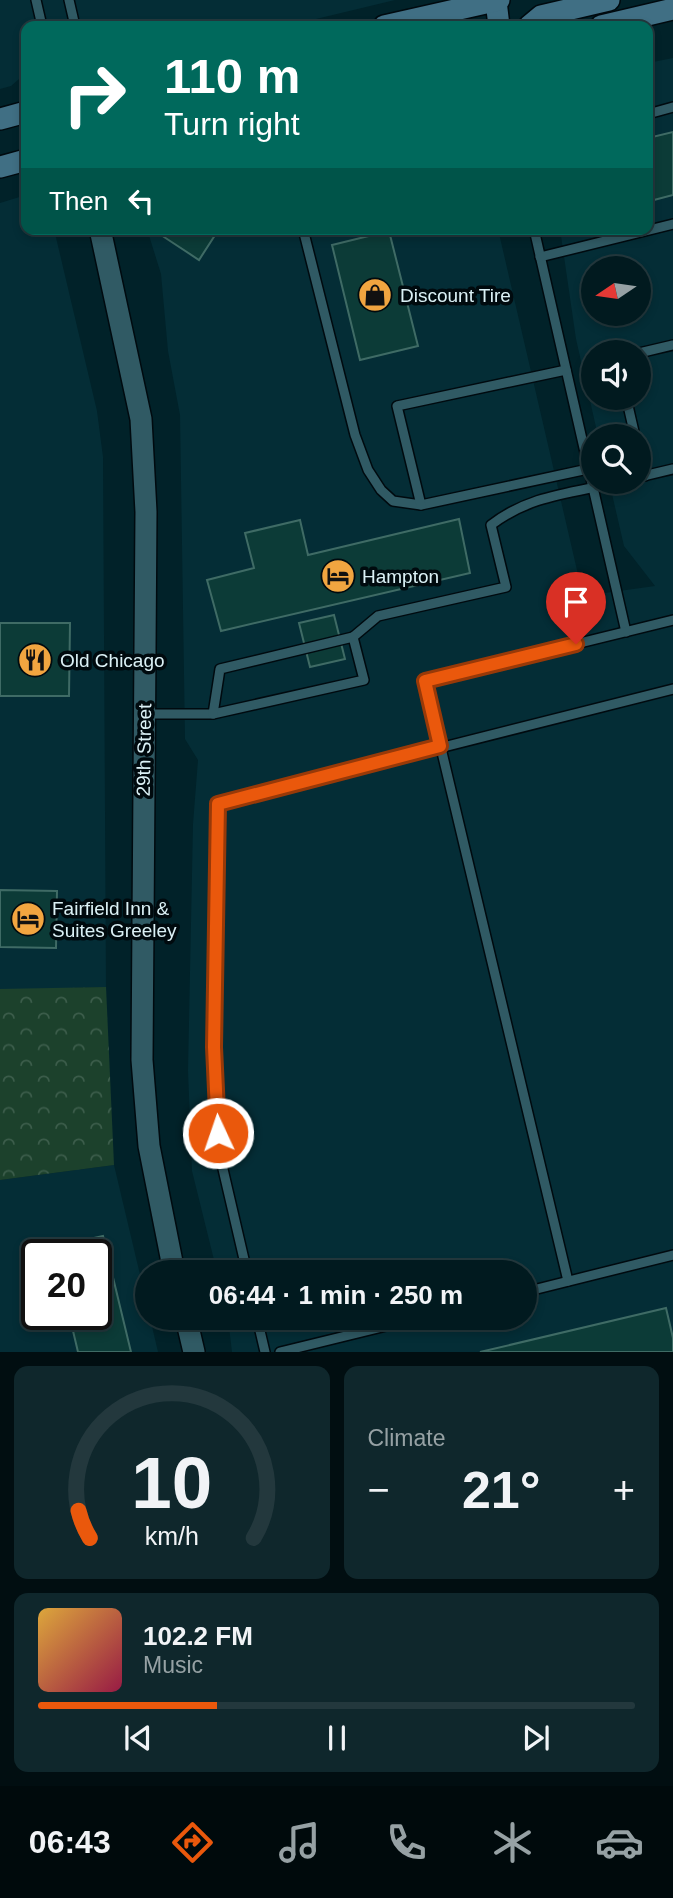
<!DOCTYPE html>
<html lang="en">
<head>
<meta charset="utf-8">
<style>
  :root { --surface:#011a1f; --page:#0f272c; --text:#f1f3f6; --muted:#96a1a4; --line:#23383d; --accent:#ea580c }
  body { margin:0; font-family:Arial,sans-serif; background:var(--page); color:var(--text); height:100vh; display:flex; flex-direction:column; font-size:26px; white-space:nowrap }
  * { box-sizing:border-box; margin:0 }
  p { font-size:23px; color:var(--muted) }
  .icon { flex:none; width:38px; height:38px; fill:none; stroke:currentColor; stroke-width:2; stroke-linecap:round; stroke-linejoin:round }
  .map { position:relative; height:1352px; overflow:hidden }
  .panel { display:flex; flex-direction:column; gap:14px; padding:14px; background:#010e11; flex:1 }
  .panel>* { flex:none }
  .hud { position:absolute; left:21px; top:21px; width:632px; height:214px; border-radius:14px; box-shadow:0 4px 10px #0003,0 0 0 2px var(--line); background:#00695c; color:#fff; overflow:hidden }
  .needle { width:46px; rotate:257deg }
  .fabs { position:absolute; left:581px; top:256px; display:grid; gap:14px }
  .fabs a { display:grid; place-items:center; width:70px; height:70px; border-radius:50%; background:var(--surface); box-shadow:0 4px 10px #0003,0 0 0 2px var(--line); font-size:35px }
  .speed { position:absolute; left:21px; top:1239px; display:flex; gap:14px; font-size:35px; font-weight:700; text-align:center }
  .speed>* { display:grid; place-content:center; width:91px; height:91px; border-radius:50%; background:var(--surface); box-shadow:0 4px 10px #0003,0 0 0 2px var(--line); line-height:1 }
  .speed .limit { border:4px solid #111; border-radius:10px; background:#fff; color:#111 }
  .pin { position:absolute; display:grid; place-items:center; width:60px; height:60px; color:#fff; margin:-72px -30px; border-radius:50% 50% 50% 0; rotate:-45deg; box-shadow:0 0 7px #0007 }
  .pin .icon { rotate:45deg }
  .me { position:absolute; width:77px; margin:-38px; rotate:357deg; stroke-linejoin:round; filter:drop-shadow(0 0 5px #0008) }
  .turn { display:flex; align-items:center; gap:24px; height:147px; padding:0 28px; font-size:32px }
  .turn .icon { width:91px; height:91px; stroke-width:2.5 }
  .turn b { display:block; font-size:49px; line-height:60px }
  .then { display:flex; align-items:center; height:66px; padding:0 28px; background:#0003; gap:14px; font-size:26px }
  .big { font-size:52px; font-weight:700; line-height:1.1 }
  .panel .card { flex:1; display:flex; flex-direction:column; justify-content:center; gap:10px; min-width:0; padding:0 24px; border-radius:14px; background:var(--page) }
  .panel .dial { align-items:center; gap:0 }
  .dial svg { height:182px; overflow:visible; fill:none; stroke:var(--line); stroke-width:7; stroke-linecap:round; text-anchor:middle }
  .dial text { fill:var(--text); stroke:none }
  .song { display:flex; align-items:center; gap:21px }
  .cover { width:84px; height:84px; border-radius:10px; background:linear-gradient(135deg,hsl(40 70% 55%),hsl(340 70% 35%)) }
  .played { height:7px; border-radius:4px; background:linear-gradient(90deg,var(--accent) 30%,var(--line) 30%) }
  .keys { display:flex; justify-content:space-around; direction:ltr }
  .heat { display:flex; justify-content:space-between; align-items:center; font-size:38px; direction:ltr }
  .panel .tiles { flex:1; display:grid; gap:14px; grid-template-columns:1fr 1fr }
  .card:last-child { grid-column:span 2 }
  .trip { position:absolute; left:135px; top:1260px; width:402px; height:70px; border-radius:35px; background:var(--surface); box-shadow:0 4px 10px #0003,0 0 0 2px var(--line); font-weight:700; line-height:70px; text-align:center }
  .dock { display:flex; height:112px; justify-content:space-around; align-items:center; background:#000a0c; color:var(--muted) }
  .dock .icon { width:49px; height:49px }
  .dock .selected { color:var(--accent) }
  .dock b { font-size:32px; color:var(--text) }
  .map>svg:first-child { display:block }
  .built { fill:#042d36; fill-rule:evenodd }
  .park { fill:url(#park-crowns) }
  .building { fill:#0c3b37; stroke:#3f6b65; stroke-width:2 }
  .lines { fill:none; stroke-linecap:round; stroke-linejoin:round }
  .service-casing { stroke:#000a0f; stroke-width:12 }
  .tertiary-casing { stroke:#000a0f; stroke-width:24 }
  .secondary-casing { stroke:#000a0f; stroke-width:24 }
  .service { stroke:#305a64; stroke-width:9 }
  .tertiary { stroke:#305a64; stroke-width:21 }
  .secondary { stroke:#406f84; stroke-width:21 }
  .route-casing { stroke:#983908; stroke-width:18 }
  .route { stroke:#ea580c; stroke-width:12 }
  .labels { text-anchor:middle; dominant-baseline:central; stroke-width:7; stroke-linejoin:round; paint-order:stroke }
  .poi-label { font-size:19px; fill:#dbf1f6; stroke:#000a0e; text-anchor:start }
  .street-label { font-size:19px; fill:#dbf1f6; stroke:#000a0e }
</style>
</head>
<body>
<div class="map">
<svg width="673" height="1352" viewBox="0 0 673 1352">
  <defs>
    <pattern id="park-crowns" width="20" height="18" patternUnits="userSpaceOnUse" patternTransform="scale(1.75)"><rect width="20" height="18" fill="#1c412c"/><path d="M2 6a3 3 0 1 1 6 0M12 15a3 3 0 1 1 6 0" fill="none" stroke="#3c5d4b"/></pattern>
  </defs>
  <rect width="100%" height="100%" fill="#012229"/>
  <g class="built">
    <polygon points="0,0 395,0 287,26 222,26 216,24 213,26 26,26 26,73 11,86 0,89"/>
    <path d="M673,58v1294h-441l-4,-34h297v-46h-308l-25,-101 -4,-100 5,-247 5,-64 -13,-21 -5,-324 -12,-64 -7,-77 -14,-45h351l85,367 72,-10 -31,-40 -15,-65h30v-45h-41l-22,-97 -16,-110h88v-166zM593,268h46v45h-46zM593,352h46v45h-46z"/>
    <polygon points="26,195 26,229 54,229 97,411 103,457 106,987 0,990 0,203"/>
    <path d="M114,1165l33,139v14h3l8,34h-158v-172zM37,1255h59v59h-59z"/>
  </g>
  <polygon class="park" points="106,987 114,1165 0,1180 0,989"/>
  <g class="building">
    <polygon points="673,132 673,195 654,200 648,173 648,138"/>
    <polygon points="164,229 219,229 199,260 161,235"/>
    <polygon points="389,231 418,346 360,360 332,245"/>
    <polygon points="459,519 470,573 221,631 207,580 254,568 245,533 300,520 308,555"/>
    <polygon points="334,615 345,659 310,667 299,623"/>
    <polygon points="0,623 70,623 69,696 0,696"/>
    <polygon points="0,890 57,891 56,948 0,947"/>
    <polygon points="103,1236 131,1352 78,1352 69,1314 96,1314 96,1255 56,1255 54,1247"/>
    <polygon points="666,1308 673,1338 673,1352 480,1352"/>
  </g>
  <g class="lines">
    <g class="service-casing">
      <g id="service">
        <polyline points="36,0 42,26"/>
        <polyline points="69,0 75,26"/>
        <polyline points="648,114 673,107"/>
        <polyline points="303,229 355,435 368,470 381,490 393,501 421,505 588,469"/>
        <polyline points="534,229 626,632"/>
        <polyline points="540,257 673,224"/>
        <polyline points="639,353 673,345"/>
        <polyline points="626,397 635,436"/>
        <polyline points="639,450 645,476"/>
        <polyline points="639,477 673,469"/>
        <polyline points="421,505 397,406 566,370"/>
        <path d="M146,714h67l151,-34 -11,-43 25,-21 128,-29 -15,-62c40,-31 84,-32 132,-44"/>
        <polyline points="213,714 220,669 353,637"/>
        <polyline points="247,1272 219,1152 214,1047 218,804 673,689"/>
        <polyline points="568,1281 425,681 673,620"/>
        <polyline points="525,1292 673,1255"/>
        <polyline points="257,1318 265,1352"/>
        <polyline points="280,1352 419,1318"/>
      </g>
    </g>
    <g class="tertiary-casing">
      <g id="tertiary">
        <polyline points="100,229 141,419 146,512 142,1060 149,1146 174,1272"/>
        <polyline points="186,1318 194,1352"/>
      </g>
    </g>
    <g class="secondary-casing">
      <g id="secondary">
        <polyline points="496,1 499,26"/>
        <polyline points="384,26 499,0"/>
        <polyline points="529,26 541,16 609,0"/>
        <polyline points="601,26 673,9"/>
        <polyline points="0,119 26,112"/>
        <polyline points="0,167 26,160"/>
      </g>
    </g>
    <use href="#service" class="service"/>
    <use href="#tertiary" class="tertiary"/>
    <use href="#secondary" class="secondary"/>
  </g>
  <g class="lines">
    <g class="route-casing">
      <polyline id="route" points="218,1133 214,1047 218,804 440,746 425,681 576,644"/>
    </g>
    <use href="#route" class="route"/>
  </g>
  <defs>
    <g id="shop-disc" transform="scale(1.75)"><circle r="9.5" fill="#f1a540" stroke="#000a0e"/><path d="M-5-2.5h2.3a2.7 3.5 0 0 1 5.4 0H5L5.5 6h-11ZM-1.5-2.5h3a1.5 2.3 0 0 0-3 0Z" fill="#111"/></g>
    <g id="hotel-disc" transform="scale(1.75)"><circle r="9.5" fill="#f1a540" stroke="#000a0e"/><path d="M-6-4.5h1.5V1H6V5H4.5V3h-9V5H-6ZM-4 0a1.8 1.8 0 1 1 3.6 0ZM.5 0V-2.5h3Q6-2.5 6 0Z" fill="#111"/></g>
    <g id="restaurant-disc" transform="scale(1.75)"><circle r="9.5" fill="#f1a540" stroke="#000a0e"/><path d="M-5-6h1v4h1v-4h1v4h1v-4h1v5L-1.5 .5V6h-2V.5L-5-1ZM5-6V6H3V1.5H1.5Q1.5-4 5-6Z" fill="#111"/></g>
  </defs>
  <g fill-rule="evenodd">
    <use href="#shop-disc" x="375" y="295"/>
    <use href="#hotel-disc" x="338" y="576"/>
    <use href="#restaurant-disc" x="35" y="660"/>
    <use href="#hotel-disc" x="28" y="919"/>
  </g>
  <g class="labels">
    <g class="poi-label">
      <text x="400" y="295">Discount Tire</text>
      <text x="362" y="576">Hampton</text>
      <text x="60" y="660">Old Chicago</text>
      <text x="52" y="908">Fairfield Inn &amp;<tspan x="52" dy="22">Suites Greeley</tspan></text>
    </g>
    <g class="street-label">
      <text transform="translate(144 750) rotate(-89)">29th Street</text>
    </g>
  </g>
</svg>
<div class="fabs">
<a><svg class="needle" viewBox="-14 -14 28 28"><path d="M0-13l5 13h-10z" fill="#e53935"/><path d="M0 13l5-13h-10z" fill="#96a1a4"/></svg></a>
<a><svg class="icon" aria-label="sound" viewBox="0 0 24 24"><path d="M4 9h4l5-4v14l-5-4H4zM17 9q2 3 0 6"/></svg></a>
<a><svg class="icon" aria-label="search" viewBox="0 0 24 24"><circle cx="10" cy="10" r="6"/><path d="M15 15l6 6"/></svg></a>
</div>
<div class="speed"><div class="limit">20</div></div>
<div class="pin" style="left:576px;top:644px;background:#d93025"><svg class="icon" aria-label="arrive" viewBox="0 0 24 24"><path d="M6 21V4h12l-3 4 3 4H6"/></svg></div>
<svg class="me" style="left:218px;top:1133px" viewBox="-20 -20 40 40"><circle r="17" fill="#ea580c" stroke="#fff" stroke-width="3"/><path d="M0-11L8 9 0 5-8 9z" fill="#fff"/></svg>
<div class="trip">06:44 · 1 min · 250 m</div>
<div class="hud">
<div class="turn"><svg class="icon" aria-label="right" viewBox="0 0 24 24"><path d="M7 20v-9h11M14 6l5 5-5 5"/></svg><div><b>110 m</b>Turn right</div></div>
<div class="then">Then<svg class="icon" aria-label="left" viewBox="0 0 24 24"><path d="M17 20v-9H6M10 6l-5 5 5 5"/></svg></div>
</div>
</div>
<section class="panel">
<div class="tiles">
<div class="card dial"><svg viewBox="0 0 100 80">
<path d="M14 69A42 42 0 1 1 86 69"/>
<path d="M14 69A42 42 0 0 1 9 57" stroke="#ea580c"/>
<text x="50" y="56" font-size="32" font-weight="700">10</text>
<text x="50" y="72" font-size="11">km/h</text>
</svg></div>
<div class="card"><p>Climate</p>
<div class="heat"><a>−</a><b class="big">21°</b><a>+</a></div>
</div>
<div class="card">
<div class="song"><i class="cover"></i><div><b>102.2 FM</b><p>Music</p></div></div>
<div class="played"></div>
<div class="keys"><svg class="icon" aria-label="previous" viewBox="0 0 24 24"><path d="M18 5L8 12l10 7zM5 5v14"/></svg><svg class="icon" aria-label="pause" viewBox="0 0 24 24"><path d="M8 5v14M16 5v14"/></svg><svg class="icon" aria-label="next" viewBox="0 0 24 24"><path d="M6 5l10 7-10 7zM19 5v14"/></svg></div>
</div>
</div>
</section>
<nav class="dock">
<b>06:43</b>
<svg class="icon selected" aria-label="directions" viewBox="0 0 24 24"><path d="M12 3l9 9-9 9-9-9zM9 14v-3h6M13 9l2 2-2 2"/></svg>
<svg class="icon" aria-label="music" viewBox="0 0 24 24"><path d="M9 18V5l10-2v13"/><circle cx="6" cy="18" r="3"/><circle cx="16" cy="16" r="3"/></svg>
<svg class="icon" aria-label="phone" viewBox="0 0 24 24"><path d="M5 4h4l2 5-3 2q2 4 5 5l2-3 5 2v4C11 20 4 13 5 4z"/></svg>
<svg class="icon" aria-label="climate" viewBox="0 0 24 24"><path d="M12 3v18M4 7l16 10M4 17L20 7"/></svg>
<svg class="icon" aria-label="car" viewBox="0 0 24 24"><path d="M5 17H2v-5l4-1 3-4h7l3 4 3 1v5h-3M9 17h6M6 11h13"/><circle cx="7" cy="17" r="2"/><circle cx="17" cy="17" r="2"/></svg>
</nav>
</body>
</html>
